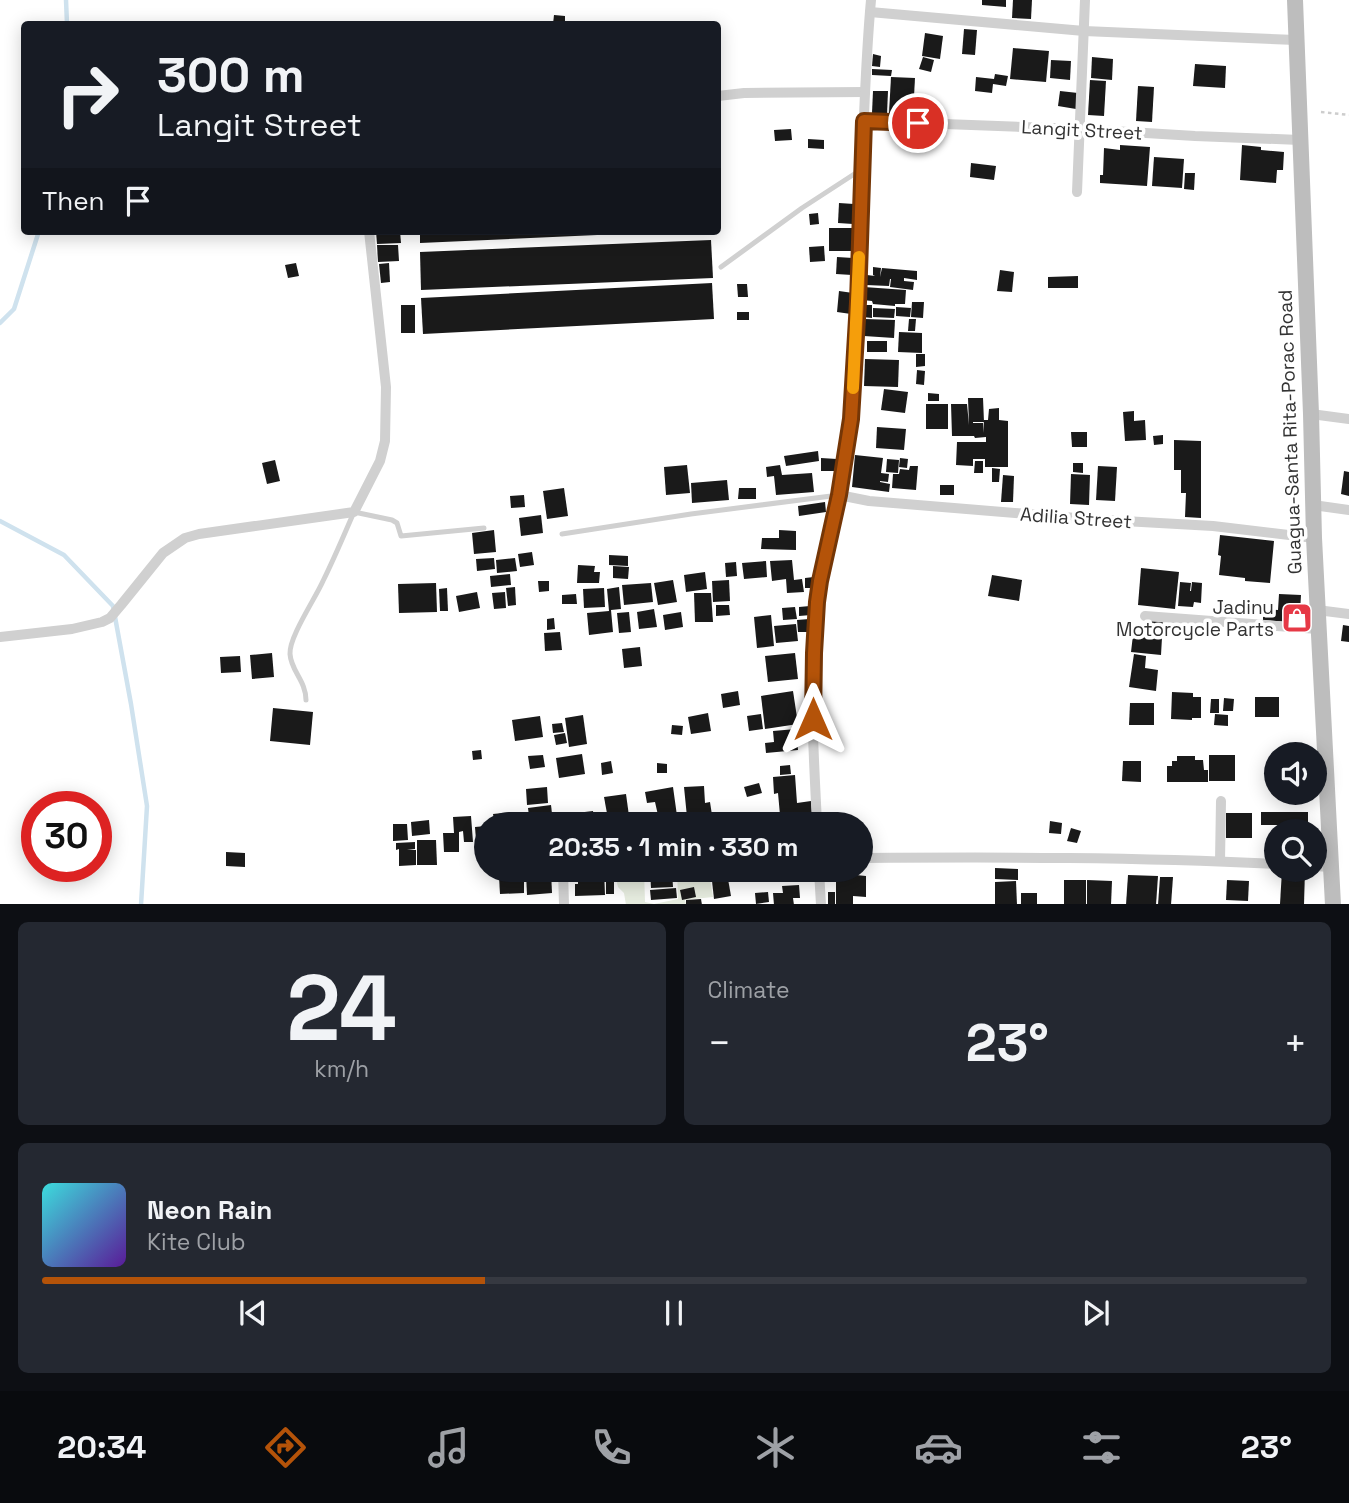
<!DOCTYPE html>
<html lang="en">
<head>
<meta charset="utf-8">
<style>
  :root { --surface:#171b24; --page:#242831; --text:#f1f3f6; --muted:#9ea1a6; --line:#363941; --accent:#b45309 }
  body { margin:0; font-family:"Space Grotesk",sans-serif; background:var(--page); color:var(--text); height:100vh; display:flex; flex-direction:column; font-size:26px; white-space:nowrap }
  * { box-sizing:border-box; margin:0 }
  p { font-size:23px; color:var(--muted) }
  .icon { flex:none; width:38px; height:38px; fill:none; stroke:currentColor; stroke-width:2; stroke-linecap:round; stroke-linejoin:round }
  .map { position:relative; height:904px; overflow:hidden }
  .panel { display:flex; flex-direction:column; gap:18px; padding:18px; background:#0d0f14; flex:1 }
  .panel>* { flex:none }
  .hud { position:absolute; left:21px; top:21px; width:700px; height:214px; border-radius:7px; box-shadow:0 4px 18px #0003; background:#171b24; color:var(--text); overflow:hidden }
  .tools { position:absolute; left:1264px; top:742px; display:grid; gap:14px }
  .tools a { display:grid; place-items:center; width:63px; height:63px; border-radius:50%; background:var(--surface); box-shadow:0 4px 18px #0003; font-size:35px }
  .speed { position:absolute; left:21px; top:791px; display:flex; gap:14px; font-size:35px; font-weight:700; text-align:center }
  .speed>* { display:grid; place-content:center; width:91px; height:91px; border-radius:50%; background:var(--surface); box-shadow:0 4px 18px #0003; line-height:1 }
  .speed .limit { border:10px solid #d22; background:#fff; color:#111 }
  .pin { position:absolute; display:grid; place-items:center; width:60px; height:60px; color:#fff; margin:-30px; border:4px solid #fff; border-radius:50%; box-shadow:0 2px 7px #0007 }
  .me { position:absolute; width:77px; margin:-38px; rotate:0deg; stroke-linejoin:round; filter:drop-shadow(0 0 5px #0008) }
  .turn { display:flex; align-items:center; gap:24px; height:147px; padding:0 21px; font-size:32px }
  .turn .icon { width:91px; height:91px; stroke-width:2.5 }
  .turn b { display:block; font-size:49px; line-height:60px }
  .then { display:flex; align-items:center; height:66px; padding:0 21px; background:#0003; gap:14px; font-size:26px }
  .big { font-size:52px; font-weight:700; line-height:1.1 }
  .panel .widget { flex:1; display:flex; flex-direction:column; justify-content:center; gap:10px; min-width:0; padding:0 24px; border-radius:10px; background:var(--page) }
  .panel .dial { align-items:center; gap:0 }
  .dial b { font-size:91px; line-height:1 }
  .song { display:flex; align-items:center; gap:21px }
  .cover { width:84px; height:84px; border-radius:10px; background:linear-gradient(135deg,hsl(180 70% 55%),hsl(270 70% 35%)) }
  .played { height:7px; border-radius:4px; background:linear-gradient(90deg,var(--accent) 35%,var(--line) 35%) }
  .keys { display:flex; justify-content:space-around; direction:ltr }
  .heat { display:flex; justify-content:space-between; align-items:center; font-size:38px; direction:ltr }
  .panel .tiles { flex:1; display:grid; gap:18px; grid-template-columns:1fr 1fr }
  .widget:last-child { grid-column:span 2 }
  .trip { position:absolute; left:474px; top:812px; width:399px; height:70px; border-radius:35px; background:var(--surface); box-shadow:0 4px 18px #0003; font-weight:700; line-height:70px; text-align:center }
  .menu { display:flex; height:112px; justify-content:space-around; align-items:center; background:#090b0e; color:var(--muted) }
  .menu .icon { width:49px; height:49px }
  .menu .current { color:var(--accent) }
  .menu b { font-size:32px; color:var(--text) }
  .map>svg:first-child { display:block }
  .green { fill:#e6ecdf }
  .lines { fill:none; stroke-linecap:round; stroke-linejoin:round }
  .stream { stroke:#cfe2ee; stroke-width:4.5 }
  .building { fill:#1a1a1a }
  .path { stroke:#cdcdcd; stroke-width:2.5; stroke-dasharray:3.5 3.5; stroke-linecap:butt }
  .lane { stroke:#d0d0d0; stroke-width:5 }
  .street { stroke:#d0d0d0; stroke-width:10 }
  .secondary { stroke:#bdbdbd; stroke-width:16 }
  .route-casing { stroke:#753606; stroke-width:18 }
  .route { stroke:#b45309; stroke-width:12 }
  .slow { stroke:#f59e0b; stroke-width:12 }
  .labels { text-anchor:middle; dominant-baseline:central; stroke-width:7; stroke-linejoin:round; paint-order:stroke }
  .street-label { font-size:19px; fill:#333; stroke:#fff }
  .poi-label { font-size:19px; fill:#333; stroke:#fff; text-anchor:end }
</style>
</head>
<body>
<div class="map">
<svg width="1349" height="905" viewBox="0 0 1349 905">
  <rect width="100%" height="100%" fill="#fff"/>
  <polygon class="green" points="570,870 644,870 645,902 654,904 678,899 677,870 719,870 720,874 710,879 713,897 685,900 686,904 626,905 624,893 618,887 615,874 571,874"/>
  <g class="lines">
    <g class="stream">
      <polyline points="66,0 67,24"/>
      <polyline points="0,323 14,309 39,231"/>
      <polyline points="0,521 64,555 113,606 131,704 147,806 141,905"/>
    </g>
  </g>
  <g class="building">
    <polygon points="982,0 1006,0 1006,7 982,5"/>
    <polygon points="1013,0 1032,0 1031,19 1012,18"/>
    <polygon points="554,15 565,16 565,24 553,24"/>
    <polygon points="964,29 977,30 975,55 962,54"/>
    <polygon points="925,33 943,36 940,59 922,56"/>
    <polygon points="1013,48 1049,51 1046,82 1010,79"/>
    <polygon points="873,54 881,56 880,67 872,66"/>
    <polygon points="923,57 934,60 931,72 919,69"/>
    <polygon points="1092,57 1113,59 1112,80 1091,78"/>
    <polygon points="1051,60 1071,61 1070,80 1050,78"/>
    <polygon points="1195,64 1226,66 1225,88 1193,86"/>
    <polygon points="872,69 892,70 891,76 872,75"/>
    <polygon points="995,74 1008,76 1006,86 993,84 992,93 975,91 976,77 994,79"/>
    <polygon points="891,77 915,78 913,115 889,113"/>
    <polygon points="1090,80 1106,81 1104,116 1088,115"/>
    <polygon points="1138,86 1154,87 1152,122 1136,121"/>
    <polygon points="873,91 888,91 887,114 872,113"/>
    <polygon points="1060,91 1078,93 1076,109 1058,106"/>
    <polygon points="791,129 792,140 775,141 774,130"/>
    <polygon points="808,139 824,140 824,149 808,148"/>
    <polygon points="1120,145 1150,147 1147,186 1100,183 1100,175 1103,175 1104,148 1120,150"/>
    <polygon points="1242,145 1261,147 1261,150 1284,152 1283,170 1277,170 1276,183 1240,180"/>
    <polygon points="1154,157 1184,159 1182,188 1152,186"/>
    <polygon points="971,163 996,166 994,180 970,177"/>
    <polygon points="1185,173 1195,173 1194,190 1184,189"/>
    <polygon points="839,203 854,204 853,224 838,223"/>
    <polygon points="818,213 819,224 810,225 809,214"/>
    <rect x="829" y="228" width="25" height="23"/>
    <polygon points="376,231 400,231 401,243 377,244"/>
    <polygon points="420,231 642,231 642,233 420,243"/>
    <polygon points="711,240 713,278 421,290 420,252"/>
    <polygon points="377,245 398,245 399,261 378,262"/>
    <polygon points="824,246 825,261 810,262 809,247"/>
    <polygon points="837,257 853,258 852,275 836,274"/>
    <polygon points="296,263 299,276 288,278 285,265"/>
    <polygon points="389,263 390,282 381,283 379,264"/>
    <polygon points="873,267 881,268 880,277 882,268 917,271 917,280 904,278 904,281 914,282 913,290 890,287 891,279 890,279 889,286 866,285 867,275 875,276 873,275"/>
    <polygon points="1000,270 1014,272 1012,292 997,291"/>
    <polygon points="1078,276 1078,288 1048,288 1048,277"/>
    <polygon points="712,283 714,319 423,334 421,298"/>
    <polygon points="737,284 747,284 748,297 738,297"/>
    <polygon points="864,287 906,290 905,304 895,304 895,306 873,304 872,301 863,300"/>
    <polygon points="839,291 853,293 851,314 837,312"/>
    <polygon points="912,302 924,302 923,318 911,317"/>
    <rect x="401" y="305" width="14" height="28"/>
    <polygon points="863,305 872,305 872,318 863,317"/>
    <polygon points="896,307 911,308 910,317 896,316"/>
    <polygon points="873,308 895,309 894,318 873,317"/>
    <rect x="737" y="312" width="12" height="8"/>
    <polygon points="865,319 895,320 894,338 864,336"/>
    <polygon points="909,319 916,319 915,331 908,331"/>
    <polygon points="899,332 922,333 922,353 898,352"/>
    <rect x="867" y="341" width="20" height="11"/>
    <polygon points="916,354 925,354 925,366 916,367"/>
    <polygon points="865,359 899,360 898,387 864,386"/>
    <polygon points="917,370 925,371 924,385 916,384"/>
    <polygon points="884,389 908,392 905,413 881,410"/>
    <polygon points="928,393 939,394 939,401 928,401"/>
    <polygon points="968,398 983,398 984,422 973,422 973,423 983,423 983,433 984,420 988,420 989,409 999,408 999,420 1008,421 1008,467 985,467 985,459 973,459 973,466 956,465 957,442 986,442 986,437 975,438 974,436 952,436 951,404 967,404 969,425"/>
    <rect x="926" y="404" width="22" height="25"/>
    <polygon points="1134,411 1134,421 1145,420 1146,440 1125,441 1123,412"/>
    <polygon points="877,427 906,429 904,450 876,448"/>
    <polygon points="1071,432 1087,432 1087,447 1072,447"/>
    <polygon points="1163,435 1163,444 1154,445 1153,436"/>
    <polygon points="1174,440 1201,441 1201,518 1185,517 1186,493 1181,493 1181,470 1174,470"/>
    <polygon points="818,451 819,461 786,466 784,456"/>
    <polygon points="855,455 883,458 881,473 889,474 888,482 880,481 880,482 890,484 889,492 852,487"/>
    <polygon points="821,458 837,459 836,471 821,471"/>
    <polygon points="900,458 908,459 907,468 899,467"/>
    <polygon points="887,459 899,460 898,473 886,472"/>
    <polygon points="275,460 280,481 267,484 262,463"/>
    <polygon points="975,461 983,461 983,473 974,473"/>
    <polygon points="1073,463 1083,463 1083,473 1073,472"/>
    <polygon points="687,465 690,493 666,495 664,467"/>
    <polygon points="780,465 782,475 812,473 814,492 776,495 774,476 767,477 766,467"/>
    <polygon points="910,466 918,466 916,490 892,488 893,474 899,474 900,469 909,470"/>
    <polygon points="1098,466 1117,467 1115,501 1096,500"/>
    <polygon points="992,468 1000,469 999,482 992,482"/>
    <polygon points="1344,471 1349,472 1349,496 1341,494"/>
    <polygon points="1071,474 1090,475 1089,505 1070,504"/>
    <polygon points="1003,475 1014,476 1013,502 1001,502"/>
    <polygon points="727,480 729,500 692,503 691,483"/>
    <rect x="940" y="485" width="14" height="10"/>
    <polygon points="564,488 568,516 547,519 543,491"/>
    <polygon points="739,488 756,488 756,499 738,499"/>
    <polygon points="524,495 525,507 511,508 510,496"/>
    <polygon points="825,502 826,512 799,516 798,506"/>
    <polygon points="541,515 543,533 521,536 519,518"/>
    <polygon points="494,530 496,552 474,554 472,533"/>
    <polygon points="779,530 796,531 796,550 761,549 762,538 779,538"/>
    <polygon points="1220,535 1274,541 1270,583 1245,581 1245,578 1219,575 1221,556 1218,555"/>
    <polygon points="532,552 534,565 520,567 518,554"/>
    <polygon points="609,555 628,556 628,566 609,565"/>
    <polygon points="494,558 495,569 477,571 476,559"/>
    <polygon points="515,558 517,571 497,573 496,560"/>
    <polygon points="792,560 794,580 802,579 804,592 787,593 786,579 772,581 770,561"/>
    <polygon points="766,561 767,577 744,579 742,563"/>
    <polygon points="736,562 737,576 726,577 725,563"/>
    <polygon points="578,565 595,566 594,572 600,572 599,583 577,583"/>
    <polygon points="613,566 629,567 628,579 613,578"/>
    <polygon points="1141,568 1179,572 1175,609 1138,605"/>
    <polygon points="705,572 707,589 686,592 684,575"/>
    <polygon points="510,574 511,585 491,587 490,576"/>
    <polygon points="992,575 1022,580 1019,601 988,596"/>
    <polygon points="814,577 814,588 805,588 805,578"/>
    <polygon points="673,580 677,602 658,605 654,583"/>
    <polygon points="729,580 730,601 713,602 712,581"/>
    <polygon points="538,581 549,581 549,591 539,592"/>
    <polygon points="1180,582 1191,583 1190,591 1191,591 1192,582 1202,583 1201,603 1194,602 1193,607 1178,606"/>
    <polygon points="436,583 437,612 399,613 398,584"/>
    <polygon points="651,583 653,602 624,605 622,585"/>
    <polygon points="515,587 516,605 508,606 506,588"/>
    <polygon points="619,587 621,609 611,610 613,632 589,635 587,613 609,611 607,589"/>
    <polygon points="447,588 448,611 440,611 439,589"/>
    <polygon points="604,588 605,607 584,608 583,589"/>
    <polygon points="477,592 480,608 459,612 456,596"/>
    <polygon points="505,592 506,608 494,609 492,593"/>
    <polygon points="694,593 711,593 713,622 695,622"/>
    <polygon points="576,594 577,604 562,604 562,595"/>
    <polygon points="1279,594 1301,595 1300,612 1310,612 1309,624 1263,620 1263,609 1278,610"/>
    <polygon points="716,605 729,605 730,615 716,616"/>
    <polygon points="810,606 811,615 799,616 799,607"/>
    <polygon points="795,607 797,619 783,620 782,608"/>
    <polygon points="654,609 657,627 639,629 637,612"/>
    <polygon points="629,612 631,632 619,633 617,613"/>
    <polygon points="681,612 683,627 665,630 663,615"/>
    <polygon points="771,615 774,646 757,648 754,617"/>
    <polygon points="554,618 555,629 547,630 547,619"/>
    <polygon points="809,619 810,632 798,632 797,620"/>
    <polygon points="1148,619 1163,620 1161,655 1131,652 1133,635 1141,635 1142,625 1146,625 1145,636 1147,636"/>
    <polygon points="796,624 798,641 776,643 774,626"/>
    <polygon points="1343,625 1349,626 1349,642 1341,641"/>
    <polygon points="560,632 562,650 545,651 544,633"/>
    <polygon points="640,647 642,666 624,668 622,649"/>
    <polygon points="272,653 274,677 252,679 250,655"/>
    <polygon points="795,653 798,679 768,682 765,656"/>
    <polygon points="1134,654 1146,656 1145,668 1158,670 1156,691 1129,687"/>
    <polygon points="240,656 241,672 221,673 220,657"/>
    <polygon points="738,691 740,705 723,708 721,694"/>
    <polygon points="793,691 798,724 765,729 761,696"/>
    <polygon points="1172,692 1193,693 1193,697 1201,697 1201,718 1192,718 1192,720 1171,719"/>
    <rect x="1255" y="697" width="24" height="20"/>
    <polygon points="1224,698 1234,699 1233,711 1223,711"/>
    <polygon points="1211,699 1219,699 1219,713 1210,713"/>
    <polygon points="1130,703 1154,703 1154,725 1129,725"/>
    <polygon points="273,708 313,712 310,745 270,741"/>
    <polygon points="708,713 711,731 691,734 688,717"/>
    <polygon points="761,714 763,729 749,731 747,716"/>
    <polygon points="1215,714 1228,715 1228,726 1214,725"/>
    <polygon points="583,715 587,744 569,747 565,718"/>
    <polygon points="540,716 543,737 515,741 512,720"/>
    <polygon points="562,723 564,732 553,733 552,724"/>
    <polygon points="672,725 683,726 682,735 671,734"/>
    <polygon points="796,729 798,750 766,753 765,743 774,742 773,731"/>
    <polygon points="565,733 567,743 556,745 554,735"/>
    <polygon points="481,750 482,759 473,760 472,751"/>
    <polygon points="582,754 585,774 559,778 556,758"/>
    <polygon points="543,755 545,767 530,769 528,756"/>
    <rect x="1209" y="755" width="26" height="26"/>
    <polygon points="1177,756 1195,756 1195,760 1203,760 1204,770 1208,770 1208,782 1167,782 1167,766 1172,766 1172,761 1177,761"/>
    <polygon points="611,761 613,773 602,775 601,763"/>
    <polygon points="1123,761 1141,761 1141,782 1122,781"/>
    <polygon points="657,763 667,764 667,773 657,773"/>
    <polygon points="790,765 791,774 780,775 780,766"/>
    <polygon points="795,775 797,803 811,801 812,812 780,815 778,793 774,794 773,777"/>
    <polygon points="759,783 762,793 747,797 744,787"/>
    <polygon points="704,786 705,803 710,802 712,815 687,817 684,787"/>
    <polygon points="547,787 548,803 527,805 526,789"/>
    <polygon points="673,787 678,823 660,824 655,802 647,803 645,792"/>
    <polygon points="626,794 629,816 608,819 604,797"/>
    <polygon points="551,805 553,822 530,824 528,808"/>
    <polygon points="593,811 595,824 569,824 568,814"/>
    <polygon points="512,812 514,824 495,824 493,814"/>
    <rect x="1261" y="812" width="47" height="13"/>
    <rect x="1226" y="813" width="26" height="25"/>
    <polygon points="471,816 473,842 464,842 463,831 459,832 459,852 444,852 443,833 454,833 453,817"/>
    <polygon points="429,820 430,834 412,836 411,822"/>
    <polygon points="1050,821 1062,823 1061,834 1049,833"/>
    <polygon points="393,824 407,824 408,840 393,841"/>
    <polygon points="486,826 486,852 477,853 475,827"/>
    <polygon points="1286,827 1311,828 1311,831 1286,831"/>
    <polygon points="1071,828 1081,831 1077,843 1067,841"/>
    <polygon points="417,840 436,840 437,865 417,865"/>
    <polygon points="415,842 415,849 407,850 416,850 416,865 399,866 399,849 396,850 396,843"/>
    <polygon points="226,852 245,853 245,867 226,866"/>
    <polygon points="995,868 1018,869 1018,880 995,879"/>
    <polygon points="593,870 604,870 605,895 575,896 575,884 578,884 578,875 593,875"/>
    <polygon points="650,870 672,870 673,887 651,888"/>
    <polygon points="1282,870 1305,870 1304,905 1280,904"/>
    <polygon points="551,871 552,893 527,895 526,873"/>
    <polygon points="836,873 866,876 866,897 853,896 853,905 836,905"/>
    <polygon points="1128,875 1158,876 1156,905 1126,905"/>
    <polygon points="524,876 524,893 500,894 499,877"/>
    <polygon points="1160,877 1173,877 1171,905 1158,905"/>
    <polygon points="728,879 731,896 714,899 712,881"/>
    <rect x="1064" y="880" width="22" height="25"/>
    <polygon points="1087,880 1112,881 1111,905 1087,905"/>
    <polygon points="1227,880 1249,881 1248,901 1226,900"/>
    <polygon points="1016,881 1017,905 995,905 995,882"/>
    <rect x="606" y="882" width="8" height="12"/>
    <polygon points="799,885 800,898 793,898 794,905 774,905 773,893 783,893 782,886"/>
    <polygon points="694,887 696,897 682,900 680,890"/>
    <polygon points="676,888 677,898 651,900 650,890"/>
    <polygon points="768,892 769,902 756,904 755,893"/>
    <rect x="828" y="892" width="7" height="13"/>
    <rect x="1021" y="893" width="16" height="12"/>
    <polygon points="701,899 702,905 686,905 686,900"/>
  </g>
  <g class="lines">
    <polyline class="path" points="1321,112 1349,115"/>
    <g class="lane">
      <polyline points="721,267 802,208 862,169"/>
      <polyline points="562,534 691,514 839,495"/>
      <path d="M306,700c0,-19 -15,-29 -16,-46 -1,-17 25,-55 33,-73 11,-22 21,-46 31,-69l38,8 5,3 4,13 83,-8"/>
    </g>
    <g class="street">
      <polyline points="870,12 1084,31 1296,40"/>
      <polyline points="718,96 744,93 865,92"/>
      <polyline points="864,121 1080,129 1195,136 1300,140"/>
      <polyline points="1077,192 1085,0"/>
      <polyline points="1311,414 1349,419"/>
      <polyline points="839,495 869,501 1088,519 1213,526 1314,538"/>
      <polyline points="1313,505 1349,510"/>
      <polyline points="1317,610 1349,614"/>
      <polyline points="1145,616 1318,629"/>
      <polyline points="0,637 72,629 102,622 110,618 121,605 163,553 185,538 199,534 354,512 380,461 385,441 386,387 369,231"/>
      <polyline points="759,824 817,820"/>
      <path d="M817,824c-3,-66 -8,-136 -2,-201 6,-69 29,-135 36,-204 3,-28 3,-57 5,-85 6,-111 5,-223 15,-334"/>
      <path d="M861,858c138,-1 277,-1 415,6"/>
      <polyline points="1220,861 1221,801"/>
      <polyline points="1314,866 1332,867"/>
      <polyline points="563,870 564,905"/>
      <polyline points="819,870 821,905"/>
    </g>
    <polyline class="secondary" points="1295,0 1311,414 1314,538 1333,905"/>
  </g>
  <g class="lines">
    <g class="route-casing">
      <polyline id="route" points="813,719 814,653 817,602 820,581 839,495 851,419 858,302 864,121 918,123"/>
    </g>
    <use href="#route" class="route"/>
    <polyline class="slow" points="853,388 859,257"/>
  </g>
  <defs>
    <g id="shop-square" transform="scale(1.575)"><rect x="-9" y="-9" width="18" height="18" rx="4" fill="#e63946" stroke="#fff"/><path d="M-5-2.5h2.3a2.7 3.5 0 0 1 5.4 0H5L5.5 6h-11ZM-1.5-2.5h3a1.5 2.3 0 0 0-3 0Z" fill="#fff"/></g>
  </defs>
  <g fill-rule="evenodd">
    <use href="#shop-square" x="1297" y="618"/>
  </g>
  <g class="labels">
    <g class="street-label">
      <text transform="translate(1082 130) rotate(3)">Langit Street</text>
      <text transform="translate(1290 432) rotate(-92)">Guagua-Santa Rita-Porac Road</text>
      <text transform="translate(1076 518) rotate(4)">Adilia Street</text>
    </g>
    <g class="poi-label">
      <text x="1274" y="607">Jadinu<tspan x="1274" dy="22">Motorcycle Parts</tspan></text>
    </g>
  </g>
</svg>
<div class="tools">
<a><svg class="icon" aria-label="sound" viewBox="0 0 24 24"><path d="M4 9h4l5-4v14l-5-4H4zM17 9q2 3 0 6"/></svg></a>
<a><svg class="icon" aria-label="search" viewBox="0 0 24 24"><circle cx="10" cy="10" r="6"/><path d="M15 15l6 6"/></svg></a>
</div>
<div class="speed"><div class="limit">30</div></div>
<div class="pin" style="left:918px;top:123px;background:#d93025"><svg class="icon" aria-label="arrive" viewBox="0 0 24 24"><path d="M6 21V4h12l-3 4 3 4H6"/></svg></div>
<svg class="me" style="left:813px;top:719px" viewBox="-20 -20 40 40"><path d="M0-17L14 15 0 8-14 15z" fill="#b45309" stroke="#fff" stroke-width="4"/></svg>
<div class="trip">20:35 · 1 min · 330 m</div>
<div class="hud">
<div class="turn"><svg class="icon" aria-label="right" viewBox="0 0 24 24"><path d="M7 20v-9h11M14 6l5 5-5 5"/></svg><div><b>300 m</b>Langit Street</div></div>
<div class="then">Then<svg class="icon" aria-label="arrive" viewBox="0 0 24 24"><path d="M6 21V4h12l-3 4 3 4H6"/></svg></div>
</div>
</div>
<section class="panel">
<div class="tiles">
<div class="widget dial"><b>24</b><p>km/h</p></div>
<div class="widget"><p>Climate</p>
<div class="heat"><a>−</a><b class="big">23°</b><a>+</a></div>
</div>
<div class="widget">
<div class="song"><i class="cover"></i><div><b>Neon Rain</b><p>Kite Club</p></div></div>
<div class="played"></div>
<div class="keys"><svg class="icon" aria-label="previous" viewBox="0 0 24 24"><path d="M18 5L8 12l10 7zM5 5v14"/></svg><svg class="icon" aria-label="pause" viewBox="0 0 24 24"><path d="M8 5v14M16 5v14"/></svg><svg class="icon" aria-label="next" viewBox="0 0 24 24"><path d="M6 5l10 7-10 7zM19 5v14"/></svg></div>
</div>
</div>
</section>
<nav class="menu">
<b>20:34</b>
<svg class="icon current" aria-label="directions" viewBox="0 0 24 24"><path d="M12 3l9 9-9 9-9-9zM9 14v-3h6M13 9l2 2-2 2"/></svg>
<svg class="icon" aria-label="music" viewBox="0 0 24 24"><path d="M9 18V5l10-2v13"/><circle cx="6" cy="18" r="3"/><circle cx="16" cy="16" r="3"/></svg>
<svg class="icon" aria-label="phone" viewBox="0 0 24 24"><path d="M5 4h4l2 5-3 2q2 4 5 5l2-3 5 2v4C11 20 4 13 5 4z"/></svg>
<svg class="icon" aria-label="climate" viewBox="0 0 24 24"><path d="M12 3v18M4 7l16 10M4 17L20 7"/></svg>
<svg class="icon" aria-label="car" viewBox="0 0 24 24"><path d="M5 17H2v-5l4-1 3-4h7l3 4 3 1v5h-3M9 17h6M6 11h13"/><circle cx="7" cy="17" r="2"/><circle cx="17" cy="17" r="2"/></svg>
<svg class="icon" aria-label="filters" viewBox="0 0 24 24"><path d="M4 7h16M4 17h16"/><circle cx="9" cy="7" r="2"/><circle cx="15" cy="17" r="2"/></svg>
<b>23°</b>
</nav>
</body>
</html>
